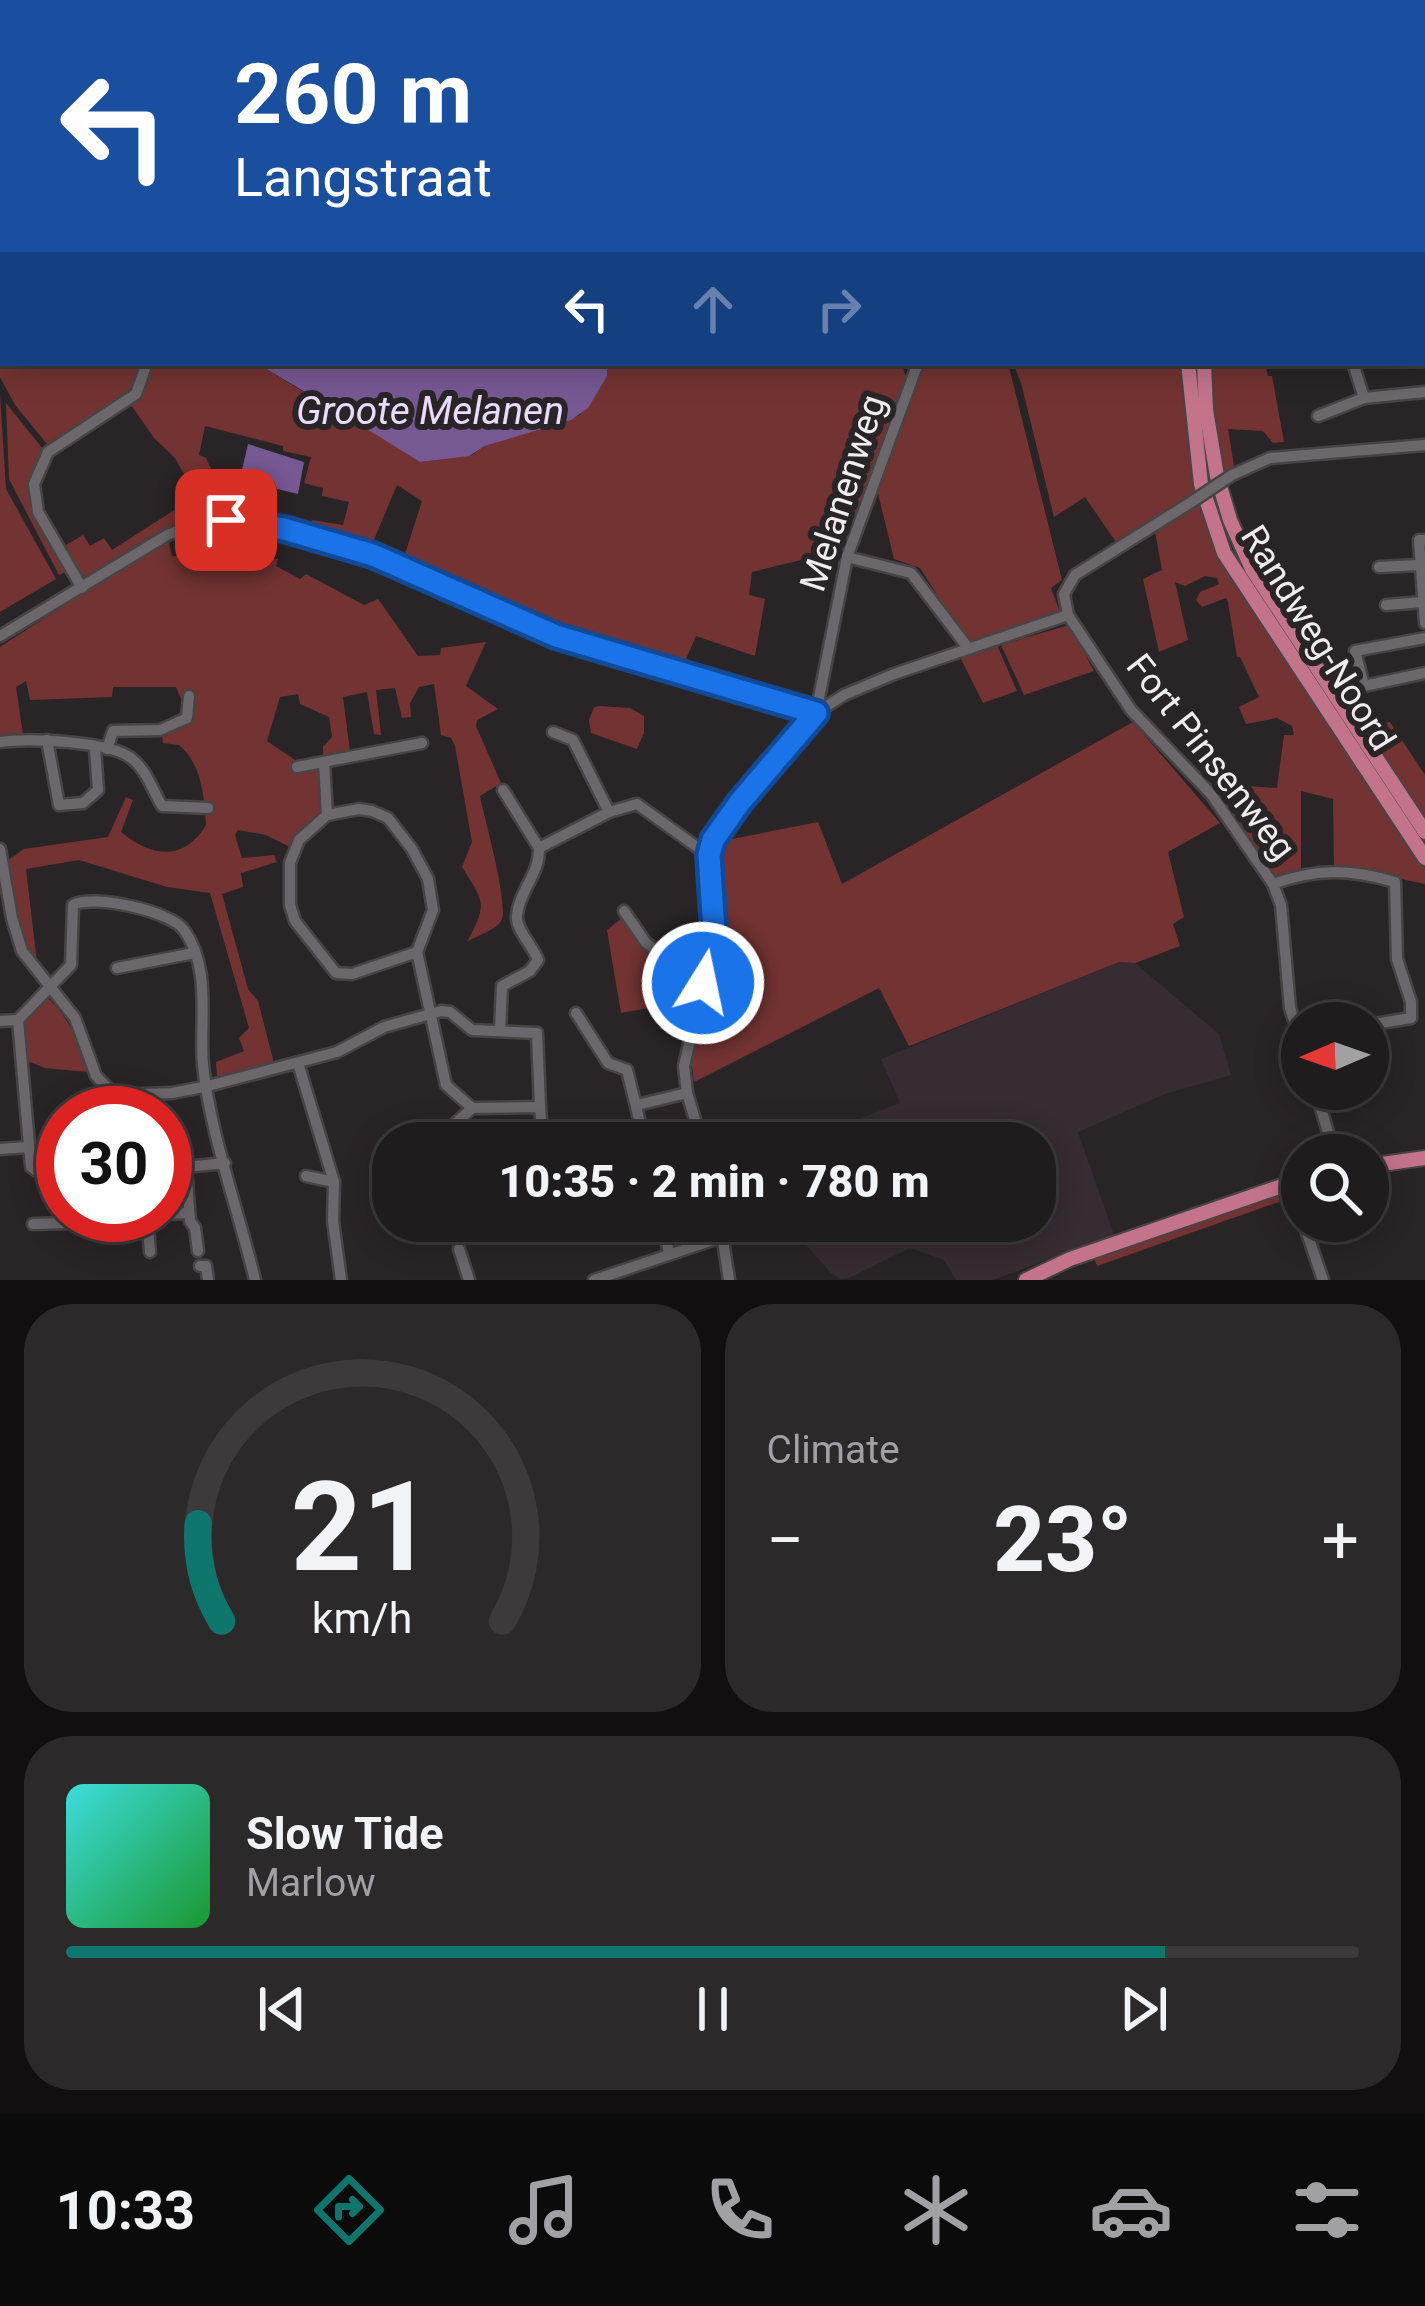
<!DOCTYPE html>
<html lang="en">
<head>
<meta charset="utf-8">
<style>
  :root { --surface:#1f1c1d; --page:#2c292a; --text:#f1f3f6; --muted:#a1a1a4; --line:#3c3a3b; --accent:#0f766e }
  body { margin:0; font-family:Roboto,sans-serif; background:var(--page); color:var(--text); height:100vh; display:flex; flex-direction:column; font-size:45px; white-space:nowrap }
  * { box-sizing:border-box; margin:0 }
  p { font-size:39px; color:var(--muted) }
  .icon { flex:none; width:66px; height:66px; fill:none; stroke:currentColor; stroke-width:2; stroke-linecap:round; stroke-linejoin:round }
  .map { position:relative; height:1280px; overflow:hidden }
  .side { display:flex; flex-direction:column; gap:24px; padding:24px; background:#110f10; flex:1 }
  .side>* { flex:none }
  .hud { position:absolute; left:0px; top:0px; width:1425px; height:366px; box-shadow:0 6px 30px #0003,0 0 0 3px var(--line); background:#1a4fa0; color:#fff; overflow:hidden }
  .needle { width:78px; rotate:268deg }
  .controls { position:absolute; left:1281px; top:1002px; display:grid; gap:24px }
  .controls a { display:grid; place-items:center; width:108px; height:108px; border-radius:50%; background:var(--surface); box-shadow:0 6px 30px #0003,0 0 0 3px var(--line); font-size:60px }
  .speed { position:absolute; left:36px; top:1086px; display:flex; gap:24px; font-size:60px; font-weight:700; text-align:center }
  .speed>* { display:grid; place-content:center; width:156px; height:156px; border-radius:50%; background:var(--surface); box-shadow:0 6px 30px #0003,0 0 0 3px var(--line); line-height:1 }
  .speed .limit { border:18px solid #d22; background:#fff; color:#111 }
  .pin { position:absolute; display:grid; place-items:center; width:102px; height:102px; color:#fff; margin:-51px; border-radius:24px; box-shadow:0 6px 18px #0006 }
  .me { position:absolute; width:132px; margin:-66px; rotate:10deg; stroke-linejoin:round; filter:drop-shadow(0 0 9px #0008) }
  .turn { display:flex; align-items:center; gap:42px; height:252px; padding:0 36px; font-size:54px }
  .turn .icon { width:156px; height:156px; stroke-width:2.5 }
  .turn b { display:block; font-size:84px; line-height:102px }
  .lanes { display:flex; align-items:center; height:114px; padding:0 36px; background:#0003; justify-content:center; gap:60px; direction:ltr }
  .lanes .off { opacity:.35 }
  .big { font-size:90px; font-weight:800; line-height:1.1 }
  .side .tile { flex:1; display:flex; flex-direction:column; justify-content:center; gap:18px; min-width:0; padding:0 42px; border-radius:48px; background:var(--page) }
  .side .dial { align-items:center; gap:0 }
  .dial svg { height:312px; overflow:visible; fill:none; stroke:var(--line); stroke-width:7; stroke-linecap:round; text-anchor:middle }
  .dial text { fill:var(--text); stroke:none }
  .song { display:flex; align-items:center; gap:36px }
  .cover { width:144px; height:144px; border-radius:18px; background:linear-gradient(135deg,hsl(180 70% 55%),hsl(130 70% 35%)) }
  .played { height:12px; border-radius:6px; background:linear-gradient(90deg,var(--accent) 85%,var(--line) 85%) }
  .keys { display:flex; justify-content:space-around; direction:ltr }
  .heat { display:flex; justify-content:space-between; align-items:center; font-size:66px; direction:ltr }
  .side .tiles { flex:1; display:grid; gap:24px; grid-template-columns:1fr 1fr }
  .tile:last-child { grid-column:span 2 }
  .trip { position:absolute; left:372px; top:1122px; width:684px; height:120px; border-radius:48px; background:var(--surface); box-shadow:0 6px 30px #0003,0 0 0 3px var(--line); font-weight:800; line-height:120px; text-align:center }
  .dock { display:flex; height:192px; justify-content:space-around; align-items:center; background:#0c0b0c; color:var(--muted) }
  .dock .icon { width:84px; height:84px }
  .dock .on { color:var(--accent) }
  .dock b { font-size:54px; color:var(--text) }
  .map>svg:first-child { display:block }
  .built { fill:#362c31 }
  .green { fill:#733332 }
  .water { fill:#765893 }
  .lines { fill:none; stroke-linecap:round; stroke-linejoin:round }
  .stream { stroke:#765893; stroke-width:3 }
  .minor-casing { stroke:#474445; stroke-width:15 }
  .major-casing { stroke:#474445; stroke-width:18 }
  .minor { stroke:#6c676a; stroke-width:10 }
  .major { stroke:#c3748b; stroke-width:14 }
  .minor-bridge-casing { stroke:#474445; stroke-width:15; stroke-linecap:butt }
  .minor-bridge { stroke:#6c676a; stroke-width:10 }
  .route-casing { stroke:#114b97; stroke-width:30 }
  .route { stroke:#1a73e8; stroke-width:21 }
  .labels { text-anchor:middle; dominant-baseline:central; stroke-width:12; stroke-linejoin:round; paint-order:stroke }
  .street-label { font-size:36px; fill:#f0edee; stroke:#292527 }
  .water-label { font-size:39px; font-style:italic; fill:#eadafd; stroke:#292527 }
</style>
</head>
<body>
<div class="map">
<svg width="1425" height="1280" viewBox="0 0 1425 1280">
  <rect width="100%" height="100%" fill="#292527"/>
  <polygon class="built" points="1119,962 1135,963 1219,1034 1231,1075 1165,1094 1078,1132 1114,1235 993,1280 956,1280 944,1260 910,1248 849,1278 840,1279 831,1273 785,1221 1035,1221 1035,1143 822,1143 848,1129 849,1123 900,1103 881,1059"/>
  <g class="green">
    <polygon points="0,88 3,88 3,363 143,363 135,387 47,444 15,405 0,377"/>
    <polygon points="151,363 256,363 350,420 371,428 420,462 472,455 485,446 580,415 607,367 604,363 901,363 907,379 842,563 813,557 752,572 749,595 765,599 755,656 696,636 683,666 551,628 403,560 422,501 397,485 370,549 309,532 312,520 343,525 349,502 322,496 323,488 304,483 311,457 283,451 283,446 205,426 199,455 206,458 212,471 207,480 214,487 213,508 194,492 175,458 154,438 129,402 147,384"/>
    <polygon points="922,363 1008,363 1062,580 1051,588 1060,612 970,646 920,568 894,559 876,485"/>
    <polygon points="1013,363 1183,363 1190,452 1198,492 1116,542 1085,497 1054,517 1021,383"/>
    <polygon points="1209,363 1265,363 1268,376 1272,376 1284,442 1273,443 1263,431 1228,429 1234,466 1221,476"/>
    <polygon points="0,395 6,489 56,579 0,612"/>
    <polygon points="6,403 42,448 31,486 71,569 59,575 9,479"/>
    <polygon points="193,498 211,510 213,516 162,533 82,578 66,545 83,535 90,546 104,538 112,550"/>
    <polygon points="1200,500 1214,541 1238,587 1425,868 1425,884 1334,865 1333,799 1301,791 1301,869 1275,877 1210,783 1277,788 1284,735 1294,735 1292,726 1277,718 1246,724 1239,707 1259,697 1240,657 1237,657 1228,602 1226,598 1202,607 1196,600 1200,592 1219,584 1217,578 1205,576 1185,586 1175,582 1188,640 1159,652 1143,579 1162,570 1154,526"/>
    <path d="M168,538l4,18 106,3 -2,7 24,13 6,-5 58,31 14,-6 40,57 22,-1 1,-7 45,-6 -20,44 32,23 -21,11 -1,6 25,57 -21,13c4,21 30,111 21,125 -5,9 -25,15 -34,21 21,-39 17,-40 -5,-75l10,-25 -17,-96 -4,-8 -10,-3 -7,-51 -15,3 -9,16 1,14 -9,1 -7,-30 -19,2 5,45 -7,-1 -7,-42 -24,5 7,55 -27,4v-9l9,-10 -3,-20 -29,-13 -2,-10 -18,3 -13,44 28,19 2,9 22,-3 8,41 -33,31 -4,9 -24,-12 -28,-5 -3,5 7,23 32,-3 3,7 -36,11 2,14 -21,7 26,95 10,12 16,62 -57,14 -1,-15 28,-11 -5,-13 10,-10 -39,-135 -43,-6 -88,-27 -53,9 11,94 -20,-38 -10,-64 17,-12 84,-12 18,-40 7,3 -12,32c30,25 63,30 85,-7 -2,-29 -4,-61 -27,-80l-16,-2 -1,-8 27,-18 -13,-30h-63l-1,10 -82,3 -4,-19 -10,6 7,48 -23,3v-91z"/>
    <polygon points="1069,625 1094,671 1024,695 1001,645"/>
    <polygon points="997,645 1017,691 983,703 960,657"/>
    <polygon points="600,706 630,708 644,716 644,733 637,749 591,733 589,720 594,707"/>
    <polygon points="1133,722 1220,823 1168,852 1184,917 1173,924 1180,946 1135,963 1119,962 909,1046 879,988 694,1082 690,1050 716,958 717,842 818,822 842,884"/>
    <polygon points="1390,722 1425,775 1425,821 1362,726"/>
    <polygon points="622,918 667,959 654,1007 621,1013 607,930"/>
    <path d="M47,997c22,20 33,47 40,75l-42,-4 -20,-8 -1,-44z"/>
    <polygon points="1280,1192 1290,1198 1097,1266 1094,1258"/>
  </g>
  <g class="water">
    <path d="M256,363h348l3,4v9l-19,32 -17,12 -86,26 -16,10 -49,6c-54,-34 -108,-66 -164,-99z"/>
    <polygon points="248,444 304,462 298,494 277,489 274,481 241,474"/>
  </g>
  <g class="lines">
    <polyline class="stream" points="1161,0 1161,3"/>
    <g class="minor-casing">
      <g id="minor">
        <polyline points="260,0 267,3"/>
        <polyline points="1155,0 1155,3"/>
        <polyline points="1209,3 1210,0"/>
        <polyline points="1422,264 1425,264"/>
        <polyline points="1353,363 1364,398 1425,392"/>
        <polyline points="1318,416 1364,398"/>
        <polyline points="1232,475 1270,458 1425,445"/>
        <polyline points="1193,501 1075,575 1064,594 1068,615 1131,710 1211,794 1273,884 1281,905 1290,1008 1302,1045"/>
        <polyline points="1425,540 1419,540 1425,623"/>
        <polyline points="847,557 911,573 969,649"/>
        <polyline points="1379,567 1420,565"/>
        <polyline points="82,588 38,512 34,484 48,452 136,394 147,363"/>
        <polyline points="1386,605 1423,602"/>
        <polyline points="0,636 169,534 206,523 238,521 284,529 373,555 557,636 816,713"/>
        <polyline points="1425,638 1355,651 1364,686 1425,673"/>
        <polyline points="816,713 847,557 918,363"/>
        <polyline points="553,732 573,740 609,812"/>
        <polyline points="47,740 59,805 83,803 98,790 95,748"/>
        <path d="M0,742c28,-4 109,-1 131,16 15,11 22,33 31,48l46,2"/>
        <polyline points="107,749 113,731 160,730 187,718 189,696"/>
        <polyline points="324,762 327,815"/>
        <polyline points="297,767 422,743"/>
        <polyline points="503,790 539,848 609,812 637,804 708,855"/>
        <polyline points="0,849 12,918 22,951 75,1018 96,1076 115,1095 172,1093 208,1086 337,1052 384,1027 441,1011 450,1012 472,1030 537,1033 540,1107"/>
        <path d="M1273,884c44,-16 77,-15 122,-2l2,77 14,43v16l-43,7"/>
        <polyline points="624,911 646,943 703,983"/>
        <polyline points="417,952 352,974 336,973 295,921 290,905 290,863 299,840 327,815 359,809 372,811 388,818 412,849 428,879 433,910 417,952 446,1085 472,1108 456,1123 455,1143"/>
        <polyline points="117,968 194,953"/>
        <polyline points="576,1013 608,1063 627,1070 645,1143"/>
        <polyline points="0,1021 18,1020"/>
        <path d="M500,1030l2,-44 28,-15 8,-11c-5,-14 -23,-31 -21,-45 2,-24 23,-41 22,-67"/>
        <polyline points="298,1063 334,1182 333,1221 341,1280"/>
        <polyline points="1315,1089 1335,1155"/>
        <polyline points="637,1105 687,1093"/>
        <polyline points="472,1108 540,1107 543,1143"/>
        <polyline points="702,1143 687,1093 684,1066 712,945 708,855 713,840 740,801 816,713 844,695 894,674 1068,615"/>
        <polyline points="0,1149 29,1147"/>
        <polyline points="186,1167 190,1221 195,1228 198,1251"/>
        <polyline points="165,1169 225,1163"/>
        <polyline points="306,1176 334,1182"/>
        <path d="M63,1177h-17l-15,-10 -13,-147 53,-55 2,-60c20,-11 98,6 111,25 28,39 15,92 19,135 7,69 36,147 52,215"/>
        <polyline points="1292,1181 1302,1218"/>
        <polyline points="165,1214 189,1213"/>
        <polyline points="147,1215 150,1252"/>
        <polyline points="571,1221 572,1228"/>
        <polyline points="662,1221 669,1253"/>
        <polyline points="720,1221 729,1280"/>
        <polyline points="1303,1221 1323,1280"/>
        <polyline points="33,1224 100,1222 105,1215"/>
        <polyline points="459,1249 469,1280"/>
        <polyline points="200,1266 206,1266 208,1280"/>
        <polyline points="594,1280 722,1237"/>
      </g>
    </g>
    <g class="major-casing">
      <g id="major">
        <polyline points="1171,0 1171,3"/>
        <polyline points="1187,0 1187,3"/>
        <polyline points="1188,363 1201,484 1224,553 1425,858"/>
        <polyline points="1204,363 1206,410 1217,476 1230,520 1252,569 1425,832"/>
        <polyline points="1368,1166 1425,1158"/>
        <polyline points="1026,1280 1070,1259 1302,1179"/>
      </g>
    </g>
    <use href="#minor" class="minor"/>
    <use href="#major" class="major"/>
    <g class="minor-bridge-casing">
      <polyline id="minor-bridge" points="1193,501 1232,475"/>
    </g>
    <use href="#minor-bridge" class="minor-bridge"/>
  </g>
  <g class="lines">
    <g class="route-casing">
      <polyline id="route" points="226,520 284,529 373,555 556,636 816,713 740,802 713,840 709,855 714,930 703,983"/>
    </g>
    <use href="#route" class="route"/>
  </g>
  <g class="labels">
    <g class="street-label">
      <text transform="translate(843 493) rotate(-72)">Melanenweg</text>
      <text transform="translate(1318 638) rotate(58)">Randweg-Noord</text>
      <text transform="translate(1211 757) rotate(52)">Fort Pinsenweg</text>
    </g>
    <g class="water-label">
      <text x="430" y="411">Groote Melanen</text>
    </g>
  </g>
</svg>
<div class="controls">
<a><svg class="needle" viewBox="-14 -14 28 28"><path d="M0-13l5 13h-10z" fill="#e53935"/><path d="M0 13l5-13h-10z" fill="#a1a1a4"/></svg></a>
<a><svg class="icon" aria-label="search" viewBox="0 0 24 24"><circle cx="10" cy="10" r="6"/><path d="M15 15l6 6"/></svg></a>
</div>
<div class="speed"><div class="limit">30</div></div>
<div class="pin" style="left:226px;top:520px;background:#d93025"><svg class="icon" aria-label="arrive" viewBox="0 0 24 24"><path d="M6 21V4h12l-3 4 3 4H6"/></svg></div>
<svg class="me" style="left:703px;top:983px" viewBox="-20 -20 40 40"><circle r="17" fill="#1a73e8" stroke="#fff" stroke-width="3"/><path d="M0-11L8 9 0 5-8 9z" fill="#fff"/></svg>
<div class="trip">10:35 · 2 min · 780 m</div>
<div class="hud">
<div class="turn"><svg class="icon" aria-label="left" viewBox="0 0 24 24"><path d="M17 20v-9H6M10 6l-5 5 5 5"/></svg><div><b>260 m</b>Langstraat</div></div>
<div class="lanes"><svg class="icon" aria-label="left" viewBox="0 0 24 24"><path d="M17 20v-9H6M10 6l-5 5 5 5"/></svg><svg class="icon off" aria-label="ahead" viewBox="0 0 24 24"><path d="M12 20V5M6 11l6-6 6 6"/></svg><svg class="icon off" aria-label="right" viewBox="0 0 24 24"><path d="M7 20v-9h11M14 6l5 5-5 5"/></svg></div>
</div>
</div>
<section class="side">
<div class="tiles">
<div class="tile dial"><svg viewBox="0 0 100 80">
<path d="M14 69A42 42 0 1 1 86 69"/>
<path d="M14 69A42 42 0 0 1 8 44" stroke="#0f766e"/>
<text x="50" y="56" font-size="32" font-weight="700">21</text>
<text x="50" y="72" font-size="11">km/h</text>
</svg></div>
<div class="tile"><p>Climate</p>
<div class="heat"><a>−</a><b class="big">23°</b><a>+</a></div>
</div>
<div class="tile">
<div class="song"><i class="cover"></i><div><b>Slow Tide</b><p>Marlow</p></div></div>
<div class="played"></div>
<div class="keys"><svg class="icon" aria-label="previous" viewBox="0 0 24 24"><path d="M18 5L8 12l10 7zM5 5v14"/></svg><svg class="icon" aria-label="pause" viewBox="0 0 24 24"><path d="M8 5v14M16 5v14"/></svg><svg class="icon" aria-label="next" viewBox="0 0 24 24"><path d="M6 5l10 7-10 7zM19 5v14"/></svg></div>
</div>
</div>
</section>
<nav class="dock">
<b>10:33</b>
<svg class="icon on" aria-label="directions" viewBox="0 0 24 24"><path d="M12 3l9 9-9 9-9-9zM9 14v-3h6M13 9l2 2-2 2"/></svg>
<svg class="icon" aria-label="music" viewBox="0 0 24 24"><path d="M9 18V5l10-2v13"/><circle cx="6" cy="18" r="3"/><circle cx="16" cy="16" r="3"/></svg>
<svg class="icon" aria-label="phone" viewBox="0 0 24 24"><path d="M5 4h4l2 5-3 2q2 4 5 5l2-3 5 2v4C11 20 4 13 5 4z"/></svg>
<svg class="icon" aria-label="climate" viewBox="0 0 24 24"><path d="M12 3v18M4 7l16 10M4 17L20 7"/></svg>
<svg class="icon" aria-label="car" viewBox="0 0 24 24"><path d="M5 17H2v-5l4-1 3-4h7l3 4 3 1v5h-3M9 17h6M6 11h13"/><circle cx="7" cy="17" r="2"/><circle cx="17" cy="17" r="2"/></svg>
<svg class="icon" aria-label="filters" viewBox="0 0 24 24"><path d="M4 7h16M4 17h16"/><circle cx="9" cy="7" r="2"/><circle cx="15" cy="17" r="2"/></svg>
</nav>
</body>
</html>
